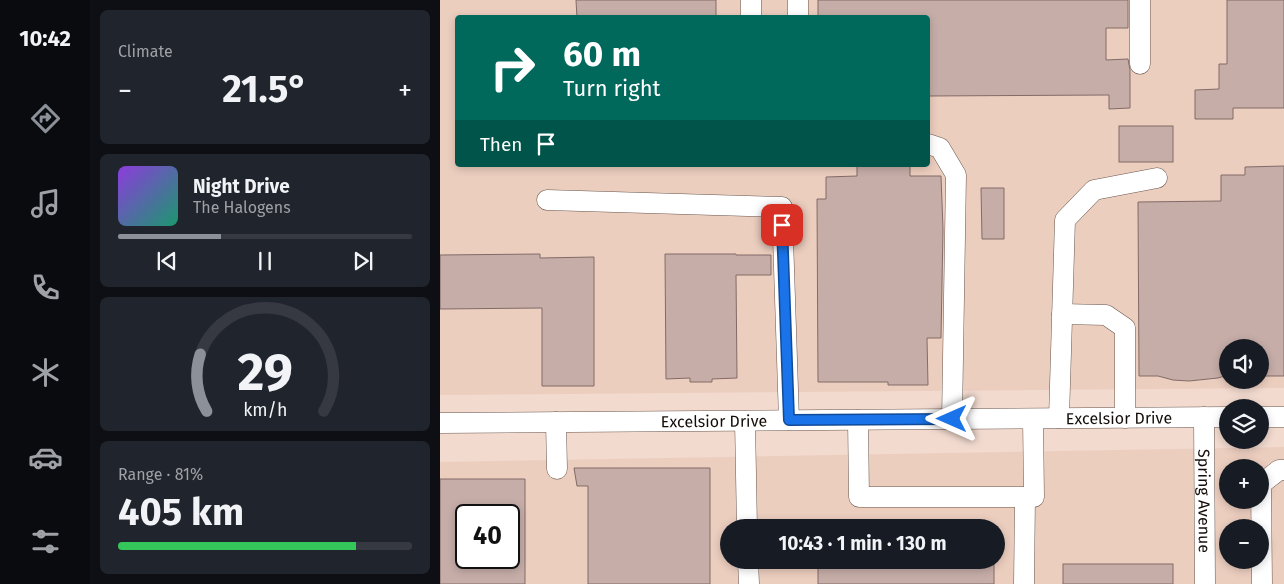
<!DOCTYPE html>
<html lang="en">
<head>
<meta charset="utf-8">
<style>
  :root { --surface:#171b24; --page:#20242c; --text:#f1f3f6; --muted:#9ea1a6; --line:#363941; --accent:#8c9099 }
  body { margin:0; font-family:"Fira Sans",sans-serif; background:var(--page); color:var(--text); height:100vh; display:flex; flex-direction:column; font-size:19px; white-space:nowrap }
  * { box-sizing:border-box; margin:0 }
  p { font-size:16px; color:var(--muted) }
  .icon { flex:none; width:28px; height:28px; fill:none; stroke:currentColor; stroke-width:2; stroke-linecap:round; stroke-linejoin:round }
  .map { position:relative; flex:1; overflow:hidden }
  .details { display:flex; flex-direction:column; gap:10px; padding:10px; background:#0d0f14; width:350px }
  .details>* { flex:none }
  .top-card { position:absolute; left:15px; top:15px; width:475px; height:152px; border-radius:5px; box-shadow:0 2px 8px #0003; background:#00695c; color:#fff; overflow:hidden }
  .fabs { position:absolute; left:779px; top:339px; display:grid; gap:10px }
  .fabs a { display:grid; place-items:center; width:50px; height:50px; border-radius:50%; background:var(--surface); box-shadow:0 2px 8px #0003; font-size:25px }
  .speed { position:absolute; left:15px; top:504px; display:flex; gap:10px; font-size:25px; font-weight:700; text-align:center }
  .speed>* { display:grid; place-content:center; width:65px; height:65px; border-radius:50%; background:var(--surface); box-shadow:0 2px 8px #0003; line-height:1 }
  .speed .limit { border:2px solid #111; border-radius:8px; background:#fff; color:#111 }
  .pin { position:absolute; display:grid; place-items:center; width:42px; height:42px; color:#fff; margin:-21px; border-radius:10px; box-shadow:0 2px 8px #0006 }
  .me { position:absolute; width:55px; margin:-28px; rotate:270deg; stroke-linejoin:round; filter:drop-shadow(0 0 4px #0008) }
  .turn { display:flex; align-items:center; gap:18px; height:105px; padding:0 25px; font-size:22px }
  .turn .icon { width:65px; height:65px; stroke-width:2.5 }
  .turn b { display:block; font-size:35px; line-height:42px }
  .then { display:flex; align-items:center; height:48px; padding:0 25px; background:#0003; gap:10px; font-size:19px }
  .big { font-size:38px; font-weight:700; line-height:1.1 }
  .details .widget { flex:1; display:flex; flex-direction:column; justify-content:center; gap:8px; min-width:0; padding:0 18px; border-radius:8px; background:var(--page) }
  .details .dial { align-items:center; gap:0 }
  .dial svg { height:130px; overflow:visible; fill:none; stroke:var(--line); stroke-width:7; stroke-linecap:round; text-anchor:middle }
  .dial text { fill:var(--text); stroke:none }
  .song { display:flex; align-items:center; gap:15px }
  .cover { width:60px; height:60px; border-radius:8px; background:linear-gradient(135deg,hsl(270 70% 55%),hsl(160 70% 35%)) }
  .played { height:5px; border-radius:2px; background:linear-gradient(90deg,var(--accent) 35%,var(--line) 35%) }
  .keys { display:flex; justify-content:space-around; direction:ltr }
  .heat { display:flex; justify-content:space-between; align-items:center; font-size:28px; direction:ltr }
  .charge { height:8px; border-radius:4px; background:linear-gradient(90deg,#34c759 81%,var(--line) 0) }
  .trip { position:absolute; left:280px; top:519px; width:285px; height:50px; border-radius:25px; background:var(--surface); box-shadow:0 2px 8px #0003; font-weight:700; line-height:50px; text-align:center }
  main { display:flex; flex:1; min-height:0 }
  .tab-bar { display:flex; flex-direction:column; width:90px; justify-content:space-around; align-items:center; background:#090b0e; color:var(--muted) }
  .tab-bar .icon { width:35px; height:35px }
  .tab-bar .current { color:var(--accent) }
  .tab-bar b { font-size:22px; color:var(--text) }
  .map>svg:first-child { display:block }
  .built { fill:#eccebf; fill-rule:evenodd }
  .building { fill:#c6ada8; stroke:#826b67; fill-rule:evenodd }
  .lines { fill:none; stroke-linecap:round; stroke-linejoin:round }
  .minor-casing { stroke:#6a564d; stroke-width:21 }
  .minor { stroke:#fff; stroke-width:20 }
  .route-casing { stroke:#114b97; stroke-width:12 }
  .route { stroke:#1a73e8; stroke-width:9 }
  .labels { text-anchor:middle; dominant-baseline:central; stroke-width:4; stroke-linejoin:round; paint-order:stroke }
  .street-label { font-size:16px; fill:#130c08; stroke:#f2dacf }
</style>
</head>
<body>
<main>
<nav class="tab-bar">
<b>10:42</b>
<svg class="icon current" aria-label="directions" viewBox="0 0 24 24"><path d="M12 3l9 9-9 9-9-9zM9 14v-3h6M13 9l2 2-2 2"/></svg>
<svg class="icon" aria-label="music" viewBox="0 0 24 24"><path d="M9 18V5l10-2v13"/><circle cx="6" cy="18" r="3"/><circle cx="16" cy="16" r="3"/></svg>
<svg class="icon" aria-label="phone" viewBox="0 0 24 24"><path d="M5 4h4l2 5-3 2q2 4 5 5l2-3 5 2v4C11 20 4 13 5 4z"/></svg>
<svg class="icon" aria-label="climate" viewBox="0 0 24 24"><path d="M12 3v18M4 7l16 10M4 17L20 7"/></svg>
<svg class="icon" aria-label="car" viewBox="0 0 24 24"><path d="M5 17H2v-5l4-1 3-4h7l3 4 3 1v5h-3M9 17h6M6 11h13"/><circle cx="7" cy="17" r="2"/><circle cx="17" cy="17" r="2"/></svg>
<svg class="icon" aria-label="filters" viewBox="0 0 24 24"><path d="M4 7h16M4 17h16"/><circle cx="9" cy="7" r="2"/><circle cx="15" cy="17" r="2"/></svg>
</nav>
<section class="details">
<div class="widget"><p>Climate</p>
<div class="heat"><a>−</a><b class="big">21.5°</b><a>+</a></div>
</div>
<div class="widget">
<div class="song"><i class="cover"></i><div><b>Night Drive</b><p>The Halogens</p></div></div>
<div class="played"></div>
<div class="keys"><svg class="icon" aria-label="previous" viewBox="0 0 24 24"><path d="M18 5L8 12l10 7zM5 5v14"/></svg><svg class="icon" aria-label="pause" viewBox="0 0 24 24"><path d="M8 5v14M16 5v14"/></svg><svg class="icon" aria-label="next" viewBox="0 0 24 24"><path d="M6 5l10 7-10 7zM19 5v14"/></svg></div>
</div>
<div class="widget dial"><svg viewBox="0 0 100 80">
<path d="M14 69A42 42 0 1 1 86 69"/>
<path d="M14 69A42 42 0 0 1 10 34" stroke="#8c9099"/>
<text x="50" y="56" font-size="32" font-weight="700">29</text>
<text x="50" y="72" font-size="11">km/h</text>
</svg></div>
<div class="widget"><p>Range · 81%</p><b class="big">405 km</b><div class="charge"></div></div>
</section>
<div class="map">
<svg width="844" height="584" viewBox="0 0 844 584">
  <rect width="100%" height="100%" fill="#f2dacf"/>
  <g class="built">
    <path d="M0,0h844v388l-844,7zM18,18h470v147h-470zM788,348h32v32h-32z"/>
    <path d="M844,447v137h-844v-122zM788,468h32v32h-32zM26,515h43v43h-43zM289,528h267v32h-267zM788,528h32v32h-32z"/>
  </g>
  <g class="building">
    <polygon points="136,0 276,0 276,18 137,18"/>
    <polygon points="378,0 688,0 688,28 666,28 666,60 688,59 690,70 690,108 669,109 669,95 488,96 488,18 378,18"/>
    <polygon points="787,0 844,0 844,108 793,108 793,119 755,119 755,90 779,89 779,64 787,64"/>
    <rect x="679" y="126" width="54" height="36"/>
    <polygon points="417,165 470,165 470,176 501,176 503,229 501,338 487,338 488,385 448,385 448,382 378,382 377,199 386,199 386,177 417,176"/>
    <polygon points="844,166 844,376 820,376 820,348 788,348 788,375 778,378 749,381 733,380 718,376 699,376 698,202 781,201 781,175 805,175 805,167"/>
    <polygon points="541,188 564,188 564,239 542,239"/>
    <polygon points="100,254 100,258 154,257 154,386 102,386 102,308 0,309 0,255"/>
    <polygon points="225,254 296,254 296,255 331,255 331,275 296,275 297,378 272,379 272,382 250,382 250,378 226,379"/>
    <polygon points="134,468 270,468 270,584 148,584 148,486 137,486"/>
    <path d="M0,479h85v105h-85zM26,515h43v43h-43z"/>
    <rect x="378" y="560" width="176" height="24"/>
    <rect x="623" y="564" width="110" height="20"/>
  </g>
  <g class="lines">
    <g class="minor-casing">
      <g id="minor">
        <polyline points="311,0 311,18"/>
        <polyline points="358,0 358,18"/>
        <polyline points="700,64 700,0"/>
        <polyline points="488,144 500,148 516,175 512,419"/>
        <polyline points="107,200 342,207 349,420"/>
        <polyline points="622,314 666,315 685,328 685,418"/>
        <path id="s1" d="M764,417l1,167"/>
        <polyline points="820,417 844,417"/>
        <polyline points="619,418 625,220 654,190 717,178"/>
        <polyline points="418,420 419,497 594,497 593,419"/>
        <polyline points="305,421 307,528"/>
        <polyline points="116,422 117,469"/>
        <path id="s2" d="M0,423l788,-6"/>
        <polyline points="308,560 309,584"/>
        <polyline points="584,584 585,497"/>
        <polyline points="822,584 821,484 839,470 844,470"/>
      </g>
    </g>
    <use href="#minor" class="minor"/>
  </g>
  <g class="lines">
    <g class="route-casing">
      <polyline id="route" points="342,225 349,420 512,419"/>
    </g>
    <use href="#route" class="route"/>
  </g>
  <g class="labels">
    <g class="street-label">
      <text stroke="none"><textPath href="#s2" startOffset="679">Excelsior Drive</textPath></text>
      <text stroke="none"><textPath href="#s2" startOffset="274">Excelsior Drive</textPath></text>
      <text stroke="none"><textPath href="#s1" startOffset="84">Spring Avenue</textPath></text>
    </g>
  </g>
</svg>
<div class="fabs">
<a><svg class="icon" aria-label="sound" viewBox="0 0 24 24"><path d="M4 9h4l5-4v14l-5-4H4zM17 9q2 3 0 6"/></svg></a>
<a><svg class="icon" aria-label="layers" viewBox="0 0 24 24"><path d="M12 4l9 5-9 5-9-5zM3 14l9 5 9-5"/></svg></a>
<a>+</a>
<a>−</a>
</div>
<div class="speed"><div class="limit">40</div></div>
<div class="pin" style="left:342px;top:225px;background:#d93025"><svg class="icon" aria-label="arrive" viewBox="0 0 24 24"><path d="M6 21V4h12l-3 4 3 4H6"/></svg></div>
<svg class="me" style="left:512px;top:419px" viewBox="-20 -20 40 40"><path d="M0-17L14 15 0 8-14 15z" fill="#1a73e8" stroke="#fff" stroke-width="4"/></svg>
<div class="trip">10:43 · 1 min · 130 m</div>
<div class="top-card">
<div class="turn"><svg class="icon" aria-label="right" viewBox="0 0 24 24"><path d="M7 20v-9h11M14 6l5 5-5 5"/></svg><div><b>60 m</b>Turn right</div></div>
<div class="then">Then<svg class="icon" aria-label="arrive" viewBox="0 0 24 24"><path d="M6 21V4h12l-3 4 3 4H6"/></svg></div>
</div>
</div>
</main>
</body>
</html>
